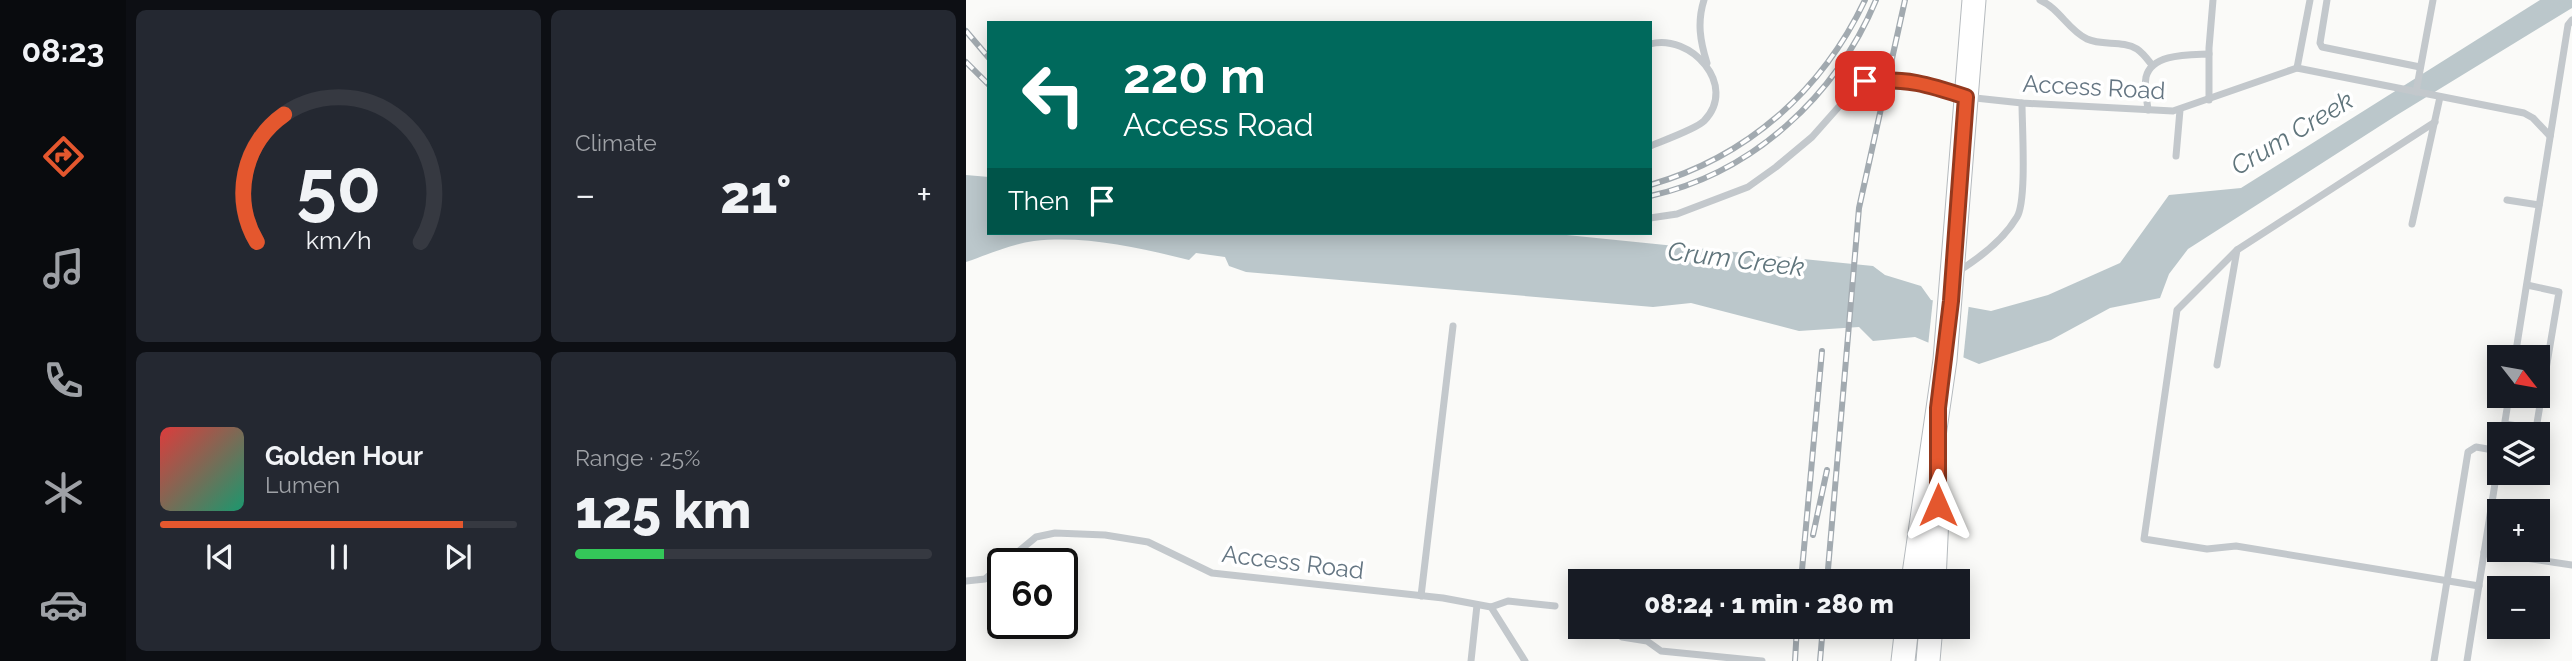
<!DOCTYPE html>
<html lang="en">
<head>
<meta charset="utf-8">
<style>
  :root { --surface:#171b24; --page:#242831; --text:#f1f3f6; --muted:#9ea1a6; --line:#363941; --accent:#e4572e }
  body { margin:0; font-family:Raleway,sans-serif; background:var(--page); color:var(--text); height:100vh; display:flex; flex-direction:column; font-size:26px; white-space:nowrap }
  * { box-sizing:border-box; margin:0 }
  p { font-size:23px; color:var(--muted) }
  .icon { flex:none; width:38px; height:38px; fill:none; stroke:currentColor; stroke-width:2; stroke-linecap:round; stroke-linejoin:round }
  .map { position:relative; flex:1; overflow:hidden }
  .details { display:flex; flex-direction:column; gap:10px; padding:10px; background:#0d0f14; width:840px }
  .details>* { flex:none }
  .banner { position:absolute; left:21px; top:21px; width:665px; height:214px; border-radius:0px; box-shadow:0 4px 18px #0003; background:#00695c; color:#fff; overflow:hidden }
  .needle { width:46px; rotate:121deg }
  .tools { position:absolute; left:1521px; top:345px; display:grid; gap:14px }
  .tools a { display:grid; place-items:center; width:63px; height:63px; border-radius:0px; background:var(--surface); box-shadow:0 4px 18px #0003; font-size:35px }
  .speed { position:absolute; left:21px; top:548px; display:flex; gap:14px; font-size:35px; font-weight:700; text-align:center }
  .speed>* { display:grid; place-content:center; width:91px; height:91px; border-radius:50%; background:var(--surface); box-shadow:0 4px 18px #0003; line-height:1 }
  .speed .limit { border:4px solid #111; border-radius:10px; background:#fff; color:#111 }
  .pin { position:absolute; display:grid; place-items:center; width:60px; height:60px; color:#fff; margin:-30px; border-radius:14px; box-shadow:0 4px 10px #0006 }
  .me { position:absolute; width:77px; margin:-38px; rotate:0deg; stroke-linejoin:round; filter:drop-shadow(0 0 5px #0008) }
  .turn { display:flex; align-items:center; gap:24px; height:147px; padding:0 21px; font-size:32px }
  .turn .icon { width:91px; height:91px; stroke-width:2.5 }
  .turn b { display:block; font-size:49px; line-height:60px }
  .then { display:flex; align-items:center; height:66px; padding:0 21px; background:#0003; gap:14px; font-size:26px }
  .big { font-size:52px; font-weight:800; line-height:1.1 }
  .details .tile { flex:1; display:flex; flex-direction:column; justify-content:center; gap:10px; min-width:0; padding:0 24px; border-radius:10px; background:var(--page) }
  .details .dial { align-items:center; gap:0 }
  .dial svg { height:182px; overflow:visible; fill:none; stroke:var(--line); stroke-width:7; stroke-linecap:round; text-anchor:middle }
  .dial text { fill:var(--text); stroke:none }
  .song { display:flex; align-items:center; gap:21px }
  .cover { width:84px; height:84px; border-radius:10px; background:linear-gradient(135deg,hsl(0 70% 55%),hsl(160 70% 35%)) }
  .played { height:7px; border-radius:4px; background:linear-gradient(90deg,var(--accent) 85%,var(--line) 85%) }
  .keys { display:flex; justify-content:space-around; direction:ltr }
  .heat { display:flex; justify-content:space-between; align-items:center; font-size:38px; direction:ltr }
  .charge { height:10px; border-radius:5px; background:linear-gradient(90deg,#34c759 25%,var(--line) 0) }
  .details .tiles { flex:1; display:grid; gap:10px; grid-template-columns:repeat(2,1fr) }
  .trip { position:absolute; left:602px; top:569px; width:402px; height:70px; border-radius:0px; background:var(--surface); box-shadow:0 4px 18px #0003; font-weight:800; line-height:70px; text-align:center }
  main { display:flex; flex:1; min-height:0 }
  .tabs { display:flex; flex-direction:column; width:126px; justify-content:space-around; align-items:center; background:#090b0e; color:var(--muted) }
  .tabs .icon { width:49px; height:49px }
  .tabs .active { color:var(--accent) }
  .tabs b { font-size:32px; color:var(--text) }
  .map>svg:first-child { display:block }
  .water { fill:#bbc7cb }
  .pier { fill:#fafaf8 }
  .lines { fill:none; stroke-linecap:round; stroke-linejoin:round }
  .primary-casing { stroke:#b5babe; stroke-width:25 }
  .service { stroke:#c3c8cc; stroke-width:7 }
  .primary { stroke:#fff; stroke-width:23 }
  .rail-casing { stroke:#a2aab0; stroke-width:6 }
  .rail { stroke:#fff; stroke-width:3.5; stroke-dasharray:10; stroke-linecap:butt }
  .route-casing { stroke:#94391e; stroke-width:18 }
  .route { stroke:#e4572e; stroke-width:12 }
  .labels { text-anchor:middle; dominant-baseline:central; stroke-width:7; stroke-linejoin:round; paint-order:stroke }
  .street-label { font-size:24px; fill:#657683; stroke:#fff }
  .water-label { font-size:26px; font-style:italic; fill:#60757c; stroke:#fff }
</style>
</head>
<body>
<main>
<nav class="tabs">
<b>08:23</b>
<svg class="icon active" aria-label="directions" viewBox="0 0 24 24"><path d="M12 3l9 9-9 9-9-9zM9 14v-3h6M13 9l2 2-2 2"/></svg>
<svg class="icon" aria-label="music" viewBox="0 0 24 24"><path d="M9 18V5l10-2v13"/><circle cx="6" cy="18" r="3"/><circle cx="16" cy="16" r="3"/></svg>
<svg class="icon" aria-label="phone" viewBox="0 0 24 24"><path d="M5 4h4l2 5-3 2q2 4 5 5l2-3 5 2v4C11 20 4 13 5 4z"/></svg>
<svg class="icon" aria-label="climate" viewBox="0 0 24 24"><path d="M12 3v18M4 7l16 10M4 17L20 7"/></svg>
<svg class="icon" aria-label="car" viewBox="0 0 24 24"><path d="M5 17H2v-5l4-1 3-4h7l3 4 3 1v5h-3M9 17h6M6 11h13"/><circle cx="7" cy="17" r="2"/><circle cx="17" cy="17" r="2"/></svg>
</nav>
<section class="details">
<div class="tiles">
<div class="tile dial"><svg viewBox="0 0 100 80">
<path d="M14 69A42 42 0 1 1 86 69"/>
<path d="M14 69A42 42 0 0 1 26 13" stroke="#e4572e"/>
<text x="50" y="56" font-size="32" font-weight="700">50</text>
<text x="50" y="72" font-size="11">km/h</text>
</svg></div>
<div class="tile"><p>Climate</p>
<div class="heat"><a>−</a><b class="big">21°</b><a>+</a></div>
</div>
<div class="tile">
<div class="song"><i class="cover"></i><div><b>Golden Hour</b><p>Lumen</p></div></div>
<div class="played"></div>
<div class="keys"><svg class="icon" aria-label="previous" viewBox="0 0 24 24"><path d="M18 5L8 12l10 7zM5 5v14"/></svg><svg class="icon" aria-label="pause" viewBox="0 0 24 24"><path d="M8 5v14M16 5v14"/></svg><svg class="icon" aria-label="next" viewBox="0 0 24 24"><path d="M6 5l10 7-10 7zM19 5v14"/></svg></div>
</div>
<div class="tile"><p>Range · 25%</p><b class="big">125 km</b><div class="charge"></div></div>
</div>
</section>
<div class="map">
<svg width="1606" height="661" viewBox="0 0 1606 661">
  <rect width="100%" height="100%" fill="#fafaf8"/>
  <path class="water" d="M1574,0h32v8l-175,107 -209,134 -19,25 -9,24 -50,10 -59,32 -72,24 -64,-27 -42,4 -14,-14 -60,4 -108,-28 -38,4 -407,-35 -17,-6 -4,-9 -29,-4 -7,7c-49,-12 -104,-25 -155,-19 -23,3 -47,14 -68,21v-87l23,2v56h558l326,33 12,9 36,11 10,14 60,11 57,-16 72,-32 49,-68 72,-7z"/>
  <polygon class="pier" points="967,299 1003,303 997,361 962,346"/>
  <g class="lines">
    <g class="primary-casing">
      <g id="primary">
        <polyline points="947,581 979,360 1008,0"/>
        <polyline points="968,581 972,495"/>
        <polyline points="937,661 941,626"/>
        <polyline points="962,661 965,626"/>
      </g>
    </g>
    <g class="service">
      <path d="M738,0c-7,22 -4,41 3,63"/>
      <path d="M1074,0c20,9 28,30 47,39 15,7 36,1 50,10 6,4 11,11 15,16"/>
      <polyline points="1361,0 1354,43 1356,47 1454,67"/>
      <path d="M684,44c40,-11 89,41 54,77 -8,8 -42,20 -54,25"/>
      <polyline points="1331,68 1344,0"/>
      <polyline points="1450,92 1467,0"/>
      <polyline points="1243,100 1243,48 1247,0"/>
      <path d="M1182,110c-1,-10 -4,-23 -2,-33 6,-24 44,-22 63,-23"/>
      <polyline points="1210,156 1214,110"/>
      <polyline points="1541,200 1573,205"/>
      <polyline points="684,218 711,214 782,187 810,167 846,137 885,93 899,81 921,79 956,82 1000,97 1056,103 1207,111 1331,68 1558,113 1567,118 1584,136"/>
      <polyline points="1446,224 1474,97"/>
      <polyline points="1271,250 1211,310 1178,539 1241,549 1270,546 1513,586"/>
      <path d="M991,272c21,-13 47,-33 60,-55 10,-17 5,-90 5,-114"/>
      <polyline points="1549,357 1602,25 1606,20"/>
      <polyline points="1251,365 1271,250 1469,122"/>
      <polyline points="1539,424 1570,429 1593,292 1561,285"/>
      <polyline points="1537,434 1543,396"/>
      <polyline points="1518,552 1606,565"/>
      <polyline points="0,581 19,579 70,537 89,533 139,535 182,542 246,573 477,598 525,607 559,661"/>
      <polyline points="455,596 487,326"/>
      <polyline points="525,607 542,601 589,606"/>
      <polyline points="656,637 681,641 695,651 796,661"/>
      <polyline points="505,661 511,605"/>
      <polyline points="1468,661 1502,452 1510,447 1533,451"/>
      <polyline points="1501,661 1533,458"/>
    </g>
    <use href="#primary" class="primary"/>
    <g class="rail-casing">
      <g id="rail">
        <polyline points="0,31 23,58"/>
        <polyline points="0,62 23,85"/>
        <path d="M684,185c97,-28 172,-94 215,-185"/>
        <path d="M684,196c103,-23 186,-100 226,-196"/>
        <polyline points="847,535 861,470"/>
        <polyline points="835,581 856,351"/>
        <polyline points="861,581 893,208 939,0"/>
        <polyline points="829,661 831,626"/>
        <polyline points="854,661 857,626"/>
      </g>
    </g>
    <use href="#rail" class="rail"/>
  </g>
  <g class="lines">
    <g class="route-casing">
      <path id="route" d="M899,81c42,-3 62,3 101,16l-15,204 -13,107v97"/>
    </g>
    <use href="#route" class="route"/>
  </g>
  <g class="labels">
    <g class="street-label">
      <text transform="translate(1128 87) rotate(3)">Access Road</text>
      <text transform="translate(327 562) rotate(7)">Access Road</text>
    </g>
    <g class="water-label">
      <text transform="translate(1326 133) rotate(-31)">Crum Creek</text>
      <text transform="translate(770 259) rotate(7)">Crum Creek</text>
    </g>
  </g>
</svg>
<div class="tools">
<a><svg class="needle" viewBox="-14 -14 28 28"><path d="M0-13l5 13h-10z" fill="#e53935"/><path d="M0 13l5-13h-10z" fill="#9ea1a6"/></svg></a>
<a><svg class="icon" aria-label="layers" viewBox="0 0 24 24"><path d="M12 4l9 5-9 5-9-5zM3 14l9 5 9-5"/></svg></a>
<a>+</a>
<a>−</a>
</div>
<div class="speed"><div class="limit">60</div></div>
<div class="pin" style="left:899px;top:81px;background:#d93025"><svg class="icon" aria-label="arrive" viewBox="0 0 24 24"><path d="M6 21V4h12l-3 4 3 4H6"/></svg></div>
<svg class="me" style="left:972px;top:505px" viewBox="-20 -20 40 40"><path d="M0-17L14 15 0 8-14 15z" fill="#e4572e" stroke="#fff" stroke-width="4"/></svg>
<div class="trip">08:24 · 1 min · 280 m</div>
<div class="banner">
<div class="turn"><svg class="icon" aria-label="left" viewBox="0 0 24 24"><path d="M17 20v-9H6M10 6l-5 5 5 5"/></svg><div><b>220 m</b>Access Road</div></div>
<div class="then">Then<svg class="icon" aria-label="arrive" viewBox="0 0 24 24"><path d="M6 21V4h12l-3 4 3 4H6"/></svg></div>
</div>
</div>
</main>
</body>
</html>
